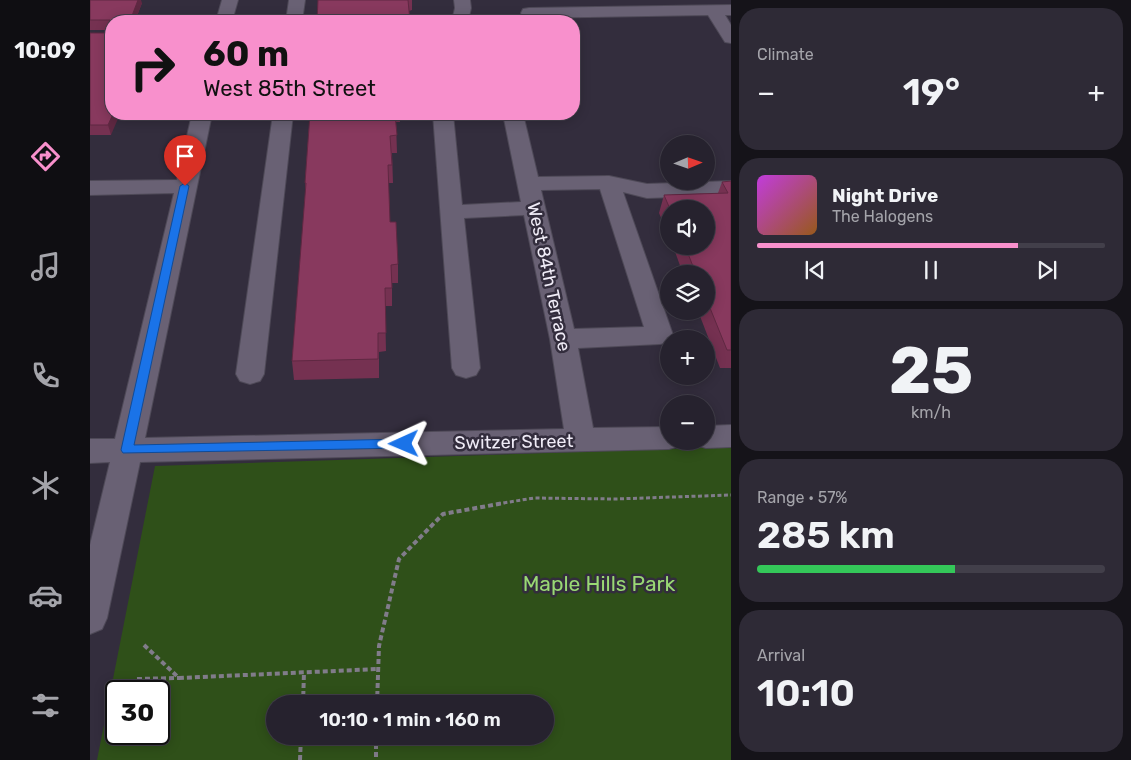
<!DOCTYPE html>
<html lang="en">
<head>
<meta charset="utf-8">
<style>
  :root { --surface:#26222e; --page:#2e2a36; --text:#f1f3f6; --muted:#a4a4aa; --line:#423f4a; --accent:#f890cc }
  body { margin:0; font-family:Rubik,sans-serif; background:var(--page); color:var(--text); height:100vh; display:flex; flex-direction:column; font-size:19px; white-space:nowrap }
  * { box-sizing:border-box; margin:0 }
  p { font-size:16px; color:var(--muted) }
  .icon { flex:none; width:28px; height:28px; fill:none; stroke:currentColor; stroke-width:2; stroke-linecap:round; stroke-linejoin:round }
  .map { position:relative; flex:1; overflow:hidden }
  .side { display:flex; flex-direction:column; gap:8px; padding:8px; background:#151319; width:400px }
  .side>* { flex:none }
  .banner { position:absolute; left:15px; top:15px; width:475px; height:105px; border-radius:20px; box-shadow:0 2px 12px #0003,0 0 0 1px var(--line); background:#f890cc; color:#111; overflow:hidden }
  .needle { width:32px; rotate:88deg }
  .controls { position:absolute; left:570px; top:135px; display:grid; gap:10px }
  .controls a { display:grid; place-items:center; width:55px; height:55px; border-radius:50%; background:var(--surface); box-shadow:0 2px 12px #0003,0 0 0 1px var(--line); font-size:25px }
  .speed { position:absolute; left:15px; top:680px; display:flex; gap:10px; font-size:25px; font-weight:700; text-align:center }
  .speed>* { display:grid; place-content:center; width:65px; height:65px; border-radius:50%; background:var(--surface); box-shadow:0 2px 12px #0003,0 0 0 1px var(--line); line-height:1 }
  .speed .limit { border:2px solid #111; border-radius:8px; background:#fff; color:#111 }
  .pin { position:absolute; display:grid; place-items:center; width:42px; height:42px; color:#fff; margin:-51px -21px; border-radius:50% 50% 50% 0; rotate:-45deg; box-shadow:0 0 5px #0007 }
  .pin .icon { rotate:45deg }
  .me { position:absolute; width:55px; margin:-28px; rotate:269deg; stroke-linejoin:round; filter:drop-shadow(0 0 4px #0008) }
  .turn { display:flex; align-items:center; gap:18px; height:105px; padding:0 15px; font-size:22px }
  .turn .icon { width:65px; height:65px; stroke-width:2.5 }
  .turn b { display:block; font-size:35px; line-height:42px }
  .big { font-size:38px; font-weight:600; line-height:1.1 }
  .side .widget { flex:1; display:flex; flex-direction:column; justify-content:center; gap:8px; min-width:0; padding:0 18px; border-radius:20px; background:var(--page) }
  .side .dial { align-items:center; gap:0 }
  .dial b { font-size:65px; line-height:1 }
  .song { display:flex; align-items:center; gap:15px }
  .cover { width:60px; height:60px; border-radius:8px; background:linear-gradient(135deg,hsl(290 70% 55%),hsl(30 70% 35%)) }
  .played { height:5px; border-radius:2px; background:linear-gradient(90deg,var(--accent) 75%,var(--line) 75%) }
  .keys { display:flex; justify-content:space-around; direction:ltr }
  .heat { display:flex; justify-content:space-between; align-items:center; font-size:28px; direction:ltr }
  .charge { height:8px; border-radius:4px; background:linear-gradient(90deg,#34c759 57%,var(--line) 0) }
  .trip { position:absolute; left:176px; top:695px; width:288px; height:50px; border-radius:25px; background:var(--surface); box-shadow:0 2px 12px #0003,0 0 0 1px var(--line); font-weight:600; line-height:50px; text-align:center }
  main { display:flex; flex:1; min-height:0 }
  .dock { display:flex; flex-direction:column; width:90px; justify-content:space-around; align-items:center; background:#0f0e12; color:var(--muted) }
  .dock .icon { width:35px; height:35px }
  .dock .selected { color:var(--accent) }
  .dock b { font-size:22px; color:var(--text) }
  .map>svg:first-child { display:block }
  .green { fill:#2f5019; fill-rule:evenodd }
  .lines { fill:none; stroke-linecap:round; stroke-linejoin:round }
  .minor-casing { stroke:#4e4957; stroke-width:2 }
  .path-far1 { stroke:#817c8a; stroke-width:3; stroke-dasharray:4 2.5; stroke-linecap:butt }
  .path { stroke:#817c8a; stroke-width:4; stroke-dasharray:5 3; stroke-linecap:butt }
  .minor { fill:#696174; fill-rule:evenodd }
  .wall { fill:#753151 }
  .shaded-wall { fill:#5f2842 }
  .building { fill:#88395e; stroke:#5f2842 }
  .route { fill:#1a73e8; stroke:#114b97 }
  .labels { text-anchor:middle; dominant-baseline:central; stroke-width:5; stroke-linejoin:round; paint-order:stroke }
  .street-label { font-size:18px; fill:#f0ecf7; stroke:#332d3d }
  .near-park-label { font-size:21px; fill:#99d874; stroke:#332d3d }
</style>
</head>
<body>
<main>
<nav class="dock">
<b>10:09</b>
<svg class="icon selected" aria-label="directions" viewBox="0 0 24 24"><path d="M12 3l9 9-9 9-9-9zM9 14v-3h6M13 9l2 2-2 2"/></svg>
<svg class="icon" aria-label="music" viewBox="0 0 24 24"><path d="M9 18V5l10-2v13"/><circle cx="6" cy="18" r="3"/><circle cx="16" cy="16" r="3"/></svg>
<svg class="icon" aria-label="phone" viewBox="0 0 24 24"><path d="M5 4h4l2 5-3 2q2 4 5 5l2-3 5 2v4C11 20 4 13 5 4z"/></svg>
<svg class="icon" aria-label="climate" viewBox="0 0 24 24"><path d="M12 3v18M4 7l16 10M4 17L20 7"/></svg>
<svg class="icon" aria-label="car" viewBox="0 0 24 24"><path d="M5 17H2v-5l4-1 3-4h7l3 4 3 1v5h-3M9 17h6M6 11h13"/><circle cx="7" cy="17" r="2"/><circle cx="17" cy="17" r="2"/></svg>
<svg class="icon" aria-label="filters" viewBox="0 0 24 24"><path d="M4 7h16M4 17h16"/><circle cx="9" cy="7" r="2"/><circle cx="15" cy="17" r="2"/></svg>
</nav>
<div class="map">
<svg width="641" height="760" viewBox="0 0 641 760">
  <rect width="100%" height="100%" fill="#332d3d"/>
  <path class="green" d="M641,447v313h-634l58,-294zM26,691h43v43h-43zM185,704h270v32h-270z"/>
  <g class="lines">
    <g class="minor-casing">
      <g id="minor">
        <polygon points="132,0 148,0 142,21 126,21"/>
        <polygon points="199,0 215,0 212,21 196,21"/>
        <polygon points="364,0 380,0 381,8 378,21 362,21 365,8"/>
        <polygon points="641,5 641,15 635,15 641,25 641,43 635,42 618,15 439,18 433,17 431,13 433,9 439,8"/>
        <path d="M102,114h20l-67,324 419,-9 -14,-90 -26,-124 -60,3 16,150 -4,7 -10,3 -10,-3 -4,-7 -19,-254h20l9,91 59,-3 -18,-88h20l15,63 71,-1 38,8 84,-3v14l-84,3 -24,-6 50,143 -4,4v3l-9,2 -82,4 15,80 76,-1v14h13l-3,5 -10,3 -529,13 -33,156 -5,11 -12,5v-89l20,-83 -20,1v-24h25l59,-246 -84,2v-14l87,-1zM510,189l44,138 -70,2 -33,-139z"/>
        <polygon points="183,114 203,114 174,374 170,381 160,384 150,381 146,374"/>
        <polygon points="641,425 641,447 616,448 606,445 604,441 616,441 616,426"/>
      </g>
    </g>
    <polyline class="path-far1" points="407,504 444,498 525,499 641,495"/>
    <g class="path">
      <polyline points="54,645 89,678 288,669"/>
      <polyline points="47,679 89,678"/>
      <polyline points="213,704 214,672"/>
      <polyline points="287,704 289,646 309,559 353,514 414,503"/>
      <polyline points="286,736 286,760"/>
      <polyline points="210,760 211,736"/>
    </g>
    <use href="#minor" class="minor"/>
  </g>
  <g class="wall">
    <polygon points="0,0 52,3 45,21 21,21 21,135 0,135 0,33 20,33 20,30 0,30"/>
    <polygon points="228,0 322,0 322,10 319,11"/>
    <polygon points="220,114 309,114 310,122 306,122 307,153 302,153 303,183 298,183 300,222 308,264 308,283 302,283 302,306 295,306 296,351 289,352 289,378 204,380 202,361 216,193 215,183"/>
    <polygon points="641,181 641,368 630,368 608,311 616,311 616,274 593,274 583,246 616,246 616,209 579,209 579,237 569,213 574,195 628,193 632,182"/>
  </g>
  <g class="shaded-wall">
    <polygon points="48,0 51,0 52,3 45,21 40,21"/>
    <polygon points="23,114 30,114 21,135 18,125"/>
  </g>
  <g class="building">
    <polygon points="0,0 48,0 40,21 21,21 21,114 23,114 18,125 0,125 0,33 20,33 20,20 0,20"/>
    <polygon points="228,0 318,0 320,21 227,21"/>
    <polygon points="220,114 305,114 307,135 300,136 302,165 298,165 300,222 306,222 308,264 301,265 302,288 295,288 296,333 288,333 288,359 202,361 216,183 215,183"/>
    <polygon points="641,181 641,350 637,350 616,298 616,274 606,274 595,246 616,246 616,209 580,209 574,195 638,193 632,182"/>
  </g>
  <polygon class="route" points="95,183 99,186 44,445 314,439 319,441 320,444 319,448 33,453 31,450 90,186"/>
  <g class="labels">
    <g class="street-label">
      <text transform="translate(459 277) rotate(78)">West 84th Terrace</text>
      <text transform="translate(424 442) rotate(-1)">Switzer Street</text>
    </g>
    <g class="near-park-label">
      <text x="509" y="583">Maple Hills Park</text>
    </g>
  </g>
</svg>
<div class="controls">
<a><svg class="needle" viewBox="-14 -14 28 28"><path d="M0-13l5 13h-10z" fill="#e53935"/><path d="M0 13l5-13h-10z" fill="#a4a4aa"/></svg></a>
<a><svg class="icon" aria-label="sound" viewBox="0 0 24 24"><path d="M4 9h4l5-4v14l-5-4H4zM17 9q2 3 0 6"/></svg></a>
<a><svg class="icon" aria-label="layers" viewBox="0 0 24 24"><path d="M12 4l9 5-9 5-9-5zM3 14l9 5 9-5"/></svg></a>
<a>+</a>
<a>−</a>
</div>
<div class="speed"><div class="limit">30</div></div>
<div class="pin" style="left:95px;top:186px;background:#d93025"><svg class="icon" aria-label="arrive" viewBox="0 0 24 24"><path d="M6 21V4h12l-3 4 3 4H6"/></svg></div>
<svg class="me" style="left:314px;top:444px" viewBox="-20 -20 40 40"><path d="M0-17L14 15 0 8-14 15z" fill="#1a73e8" stroke="#fff" stroke-width="4"/></svg>
<div class="trip">10:10 · 1 min · 160 m</div>
<div class="banner">
<div class="turn"><svg class="icon" aria-label="right" viewBox="0 0 24 24"><path d="M7 20v-9h11M14 6l5 5-5 5"/></svg><div><b>60 m</b>West 85th Street</div></div>
</div>
</div>
<section class="side">
<div class="widget"><p>Climate</p>
<div class="heat"><a>−</a><b class="big">19°</b><a>+</a></div>
</div>
<div class="widget">
<div class="song"><i class="cover"></i><div><b>Night Drive</b><p>The Halogens</p></div></div>
<div class="played"></div>
<div class="keys"><svg class="icon" aria-label="previous" viewBox="0 0 24 24"><path d="M18 5L8 12l10 7zM5 5v14"/></svg><svg class="icon" aria-label="pause" viewBox="0 0 24 24"><path d="M8 5v14M16 5v14"/></svg><svg class="icon" aria-label="next" viewBox="0 0 24 24"><path d="M6 5l10 7-10 7zM19 5v14"/></svg></div>
</div>
<div class="widget dial"><b>25</b><p>km/h</p></div>
<div class="widget"><p>Range · 57%</p><b class="big">285 km</b><div class="charge"></div></div>
<div class="widget"><p>Arrival</p><b class="big">10:10</b></div>
</section>
</main>
</body>
</html>
